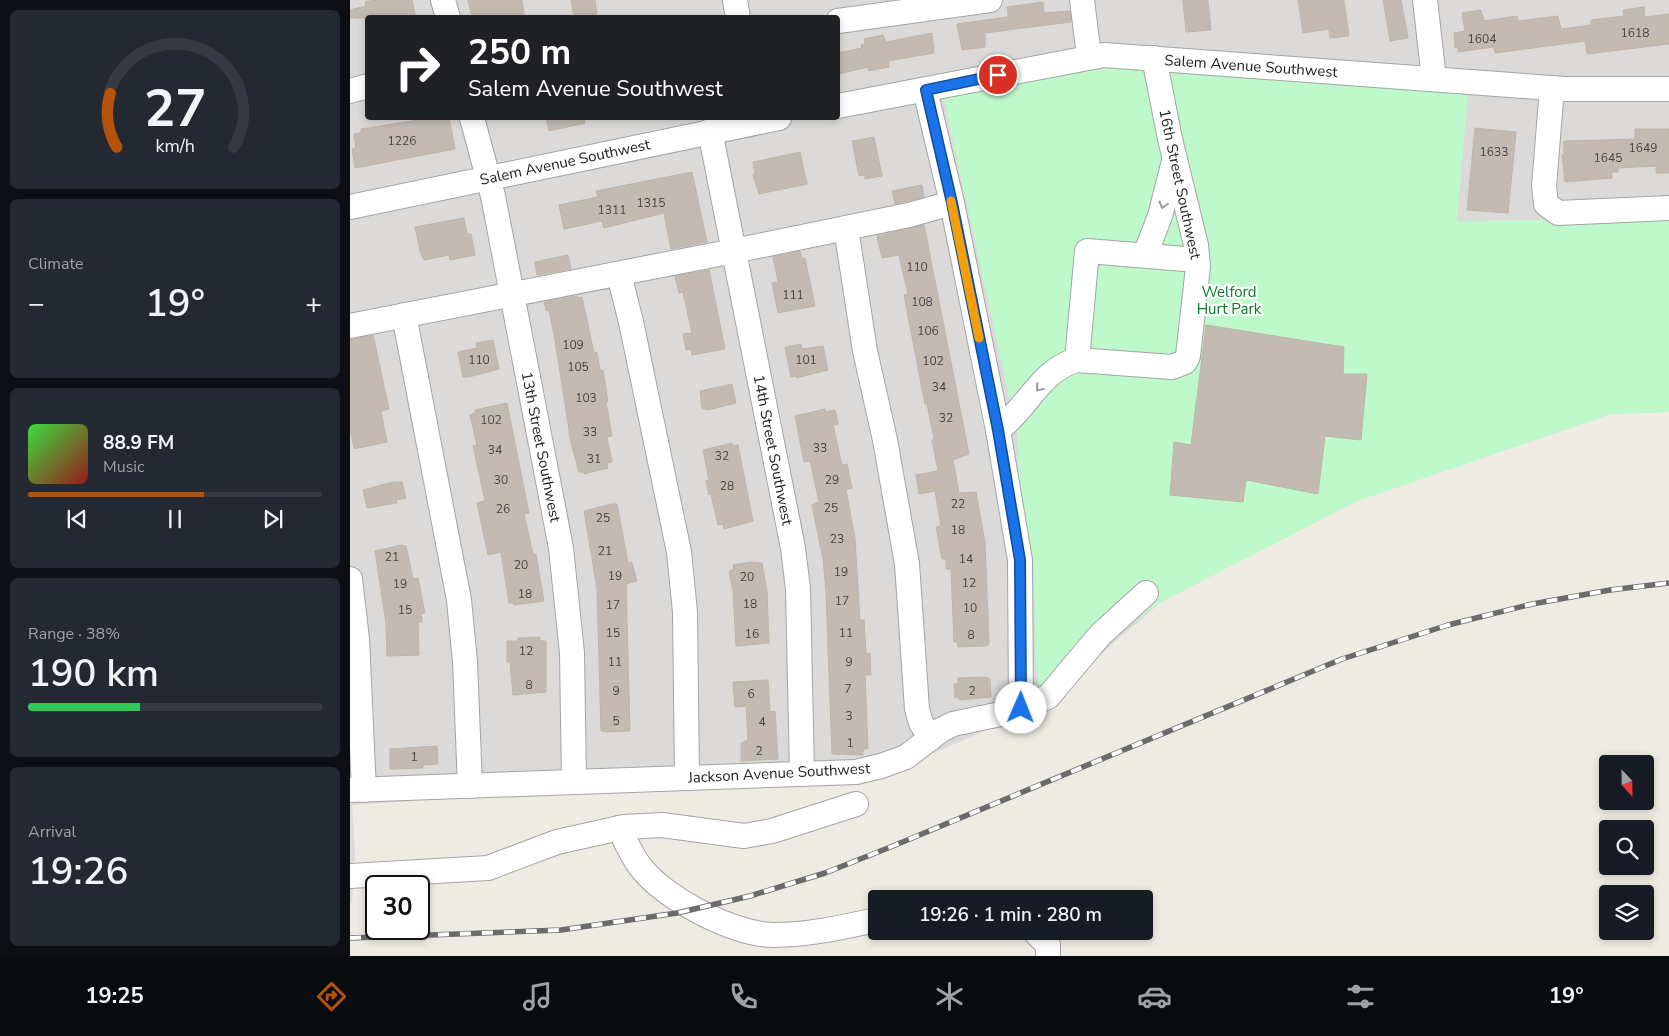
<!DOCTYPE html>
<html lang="en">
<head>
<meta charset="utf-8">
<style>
  :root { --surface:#171b24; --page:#242831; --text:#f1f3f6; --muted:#9ea1a6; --line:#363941; --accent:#b45309 }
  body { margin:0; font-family:"Nunito Sans",sans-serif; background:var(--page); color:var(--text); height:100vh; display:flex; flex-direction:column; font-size:19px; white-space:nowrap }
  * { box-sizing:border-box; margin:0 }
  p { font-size:16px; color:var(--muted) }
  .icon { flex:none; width:28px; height:28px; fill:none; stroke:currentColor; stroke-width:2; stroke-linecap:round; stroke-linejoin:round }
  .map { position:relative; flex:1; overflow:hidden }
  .panel { display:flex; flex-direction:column; gap:10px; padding:10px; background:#0d0f14; width:350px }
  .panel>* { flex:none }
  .banner { position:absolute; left:15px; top:15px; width:475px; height:105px; border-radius:5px; box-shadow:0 2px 8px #0003; background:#202124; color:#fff; overflow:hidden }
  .needle { width:32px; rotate:158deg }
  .buttons { position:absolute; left:1249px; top:755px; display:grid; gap:10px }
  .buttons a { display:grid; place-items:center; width:55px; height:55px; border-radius:5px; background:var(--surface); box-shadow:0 2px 8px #0003; font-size:25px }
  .speed { position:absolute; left:15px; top:875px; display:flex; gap:10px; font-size:25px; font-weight:700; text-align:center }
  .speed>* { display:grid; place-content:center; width:65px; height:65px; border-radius:50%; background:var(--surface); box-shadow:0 2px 8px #0003; line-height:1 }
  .speed .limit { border:2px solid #111; border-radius:8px; background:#fff; color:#111 }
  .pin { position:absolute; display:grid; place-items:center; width:42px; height:42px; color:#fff; margin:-21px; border:2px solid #fff; border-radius:50%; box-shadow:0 1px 5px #0007 }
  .me { position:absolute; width:55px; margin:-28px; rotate:1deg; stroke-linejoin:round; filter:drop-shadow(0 0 4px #0008) }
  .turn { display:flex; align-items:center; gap:18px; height:105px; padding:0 20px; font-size:22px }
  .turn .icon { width:65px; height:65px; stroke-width:2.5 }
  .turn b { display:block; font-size:35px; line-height:42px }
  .big { font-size:38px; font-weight:600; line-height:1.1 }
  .panel .tile { flex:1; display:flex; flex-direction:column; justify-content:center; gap:8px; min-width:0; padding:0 18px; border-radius:8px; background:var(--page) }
  .panel .dial { align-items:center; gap:0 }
  .dial svg { height:130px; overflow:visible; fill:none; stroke:var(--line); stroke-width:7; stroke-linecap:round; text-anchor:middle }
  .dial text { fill:var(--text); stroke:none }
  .song { display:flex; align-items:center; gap:15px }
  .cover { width:60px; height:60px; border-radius:8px; background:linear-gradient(135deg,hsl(120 70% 55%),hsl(0 70% 35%)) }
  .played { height:5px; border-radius:2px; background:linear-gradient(90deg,var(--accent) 60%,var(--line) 60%) }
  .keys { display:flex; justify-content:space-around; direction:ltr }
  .heat { display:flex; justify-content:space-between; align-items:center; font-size:28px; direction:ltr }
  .charge { height:8px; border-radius:4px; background:linear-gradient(90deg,#34c759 38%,var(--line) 0) }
  .trip { position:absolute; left:518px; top:890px; width:285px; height:50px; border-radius:5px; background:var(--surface); box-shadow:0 2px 8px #0003; font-weight:600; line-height:50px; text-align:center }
  .tab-bar { display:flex; height:80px; justify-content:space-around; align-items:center; background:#090b0e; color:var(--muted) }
  .tab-bar .icon { width:35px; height:35px }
  .tab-bar .active { color:var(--accent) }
  .tab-bar b { font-size:22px; color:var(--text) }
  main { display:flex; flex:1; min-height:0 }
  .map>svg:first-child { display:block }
  .residential { fill:#dbdad9; fill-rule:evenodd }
  .park { fill:#bef9cc }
  .building { fill:#c3bbb2; stroke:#bfb5a5 }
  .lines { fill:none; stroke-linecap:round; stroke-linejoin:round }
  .minor-casing { stroke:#a4a4a4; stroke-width:26 }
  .minor { stroke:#fff; stroke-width:24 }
  .rail-casing { stroke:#6b6b6b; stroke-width:5.5 }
  .rail { stroke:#fff; stroke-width:4; stroke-dasharray:11; stroke-linecap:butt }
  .oneway { stroke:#999 }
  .route-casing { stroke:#114b97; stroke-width:12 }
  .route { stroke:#1a73e8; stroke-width:9 }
  .slow { stroke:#f59e0b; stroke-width:9 }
  .labels { text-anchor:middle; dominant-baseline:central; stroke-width:4.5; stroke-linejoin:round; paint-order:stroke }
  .number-label { font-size:12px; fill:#464442 }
  .street-label { font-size:15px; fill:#1d1d1d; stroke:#fff }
  .park-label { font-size:15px; fill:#0b7a26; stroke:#fff }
</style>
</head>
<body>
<main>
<section class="panel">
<div class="tile dial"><svg viewBox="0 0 100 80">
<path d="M14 69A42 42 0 1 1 86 69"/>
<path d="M14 69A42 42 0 0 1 10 36" stroke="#b45309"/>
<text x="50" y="56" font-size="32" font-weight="700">27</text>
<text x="50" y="72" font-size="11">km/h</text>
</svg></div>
<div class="tile"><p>Climate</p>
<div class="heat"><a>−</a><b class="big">19°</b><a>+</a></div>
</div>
<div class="tile">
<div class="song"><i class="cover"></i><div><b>88.9 FM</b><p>Music</p></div></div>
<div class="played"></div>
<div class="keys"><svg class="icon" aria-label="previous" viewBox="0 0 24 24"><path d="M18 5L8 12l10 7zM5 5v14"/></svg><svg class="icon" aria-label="pause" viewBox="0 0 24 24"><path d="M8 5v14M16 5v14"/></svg><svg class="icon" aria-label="next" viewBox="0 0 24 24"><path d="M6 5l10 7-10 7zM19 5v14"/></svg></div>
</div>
<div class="tile"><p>Range · 38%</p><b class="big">190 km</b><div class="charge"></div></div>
<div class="tile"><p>Arrival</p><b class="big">19:26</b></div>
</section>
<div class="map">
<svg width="1319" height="956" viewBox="0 0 1319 956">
  <rect width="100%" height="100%" fill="#eeece2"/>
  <path class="residential" d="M0,0h1319v412l-58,2 -254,87 -196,101 -118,103 -143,63 -548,37 3,49 -3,49h-2zM18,18h470v100h-470z"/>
  <polygon class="park" points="739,56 1119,82 1107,221 1319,219 1319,412 1261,414 1007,501 811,602 689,691 686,666 683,565 670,486 667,434 594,99"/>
  <g class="building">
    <polygon points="25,0 62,0 66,18 0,18 0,10 16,6 15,2"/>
    <polygon points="118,0 172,0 174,15 157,18 122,18"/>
    <polygon points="221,0 245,0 247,14 239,15 239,18 224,18"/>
    <polygon points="833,0 858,0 861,30 836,32"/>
    <polygon points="948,0 994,0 999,36 980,38 979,29 953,33"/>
    <polygon points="1033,0 1051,0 1058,38 1040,41"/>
    <polygon points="693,2 694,13 720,11 721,22 635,33 635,47 612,50 607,24 658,17 657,7"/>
    <polygon points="1294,7 1295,17 1319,14 1319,44 1237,54 1235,41 1145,53 1144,47 1108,52 1108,47 1105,48 1104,33 1115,31 1112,13 1131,10 1134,21 1167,16 1168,21 1208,16 1211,29 1241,25 1241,20 1274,16 1273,10"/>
    <polygon points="582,33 584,53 538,61 539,67 519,71 518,67 488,74 488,53 512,48 511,45 515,44 514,39 533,35 536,42"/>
    <polygon points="81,118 88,118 89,120 99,118 105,149 5,168 2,149 6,148 4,134 11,133 11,129"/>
    <polygon points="196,118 234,118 235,123 199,131"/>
    <polygon points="1125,128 1166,132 1158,213 1117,210"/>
    <polygon points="1285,129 1319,129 1319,173 1306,173 1306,166 1268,168 1268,172 1262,172 1262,178 1215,182 1212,155 1214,155 1214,141 1285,139"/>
    <polygon points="524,137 532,176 515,179 515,175 509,176 502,141"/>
    <polygon points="450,152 457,184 409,194 403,175 405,174 403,162"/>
    <polygon points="342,172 357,242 321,249 314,213 254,228 252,221 214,229 209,205 248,197 246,191"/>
    <polygon points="572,185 574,197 545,204 542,191"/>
    <polygon points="114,218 117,234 121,234 125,255 100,260 99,255 74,260 72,255 71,255 65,227"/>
    <polygon points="574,225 619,454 603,460 609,493 626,492 635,542 639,644 636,646 608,647 607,642 604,642 601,569 596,569 596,559 592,559 586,527 591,526 585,491 569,494 566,475 588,471 582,440 584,439 577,404 575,404 554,295 558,294 549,255 532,258 527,236"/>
    <polygon points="450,251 452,259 455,258 465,306 428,313 422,283 428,282 423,257"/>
    <polygon points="218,255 221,269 187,275 185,262"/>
    <polygon points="359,270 375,349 342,355 341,349 336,350 333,334 342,333 333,292 329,293 325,276"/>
    <polygon points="227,296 227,298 232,297 244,353 247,352 250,370 253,370 258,402 256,402 262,436 257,437 262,462 257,463 258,468 234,474 234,472 229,472 221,443 205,340 199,310 196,311 194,302"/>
    <polygon points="856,325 994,347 993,374 1017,374 1011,440 975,436 968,494 896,480 893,502 820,495 824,442 841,445"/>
    <polygon points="23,335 39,409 31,411 37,442 4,449 0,428 0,339"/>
    <polygon points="143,340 149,369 119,377 113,377 108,352 127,348 126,343"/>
    <polygon points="451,344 452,349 473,346 478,370 446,378 446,376 441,377 435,347"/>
    <polygon points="382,384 386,403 358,410 352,408 350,391"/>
    <polygon points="157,403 179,513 174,514 183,554 186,554 194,601 164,605 163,603 159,603 151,552 138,555 127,503 135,501 123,446 127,445 120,415 125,413 125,410"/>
    <polygon points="475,409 476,412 485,410 488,424 483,425 492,465 497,464 502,488 496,489 505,538 510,620 514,620 516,654 520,653 521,675 515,675 518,749 513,749 513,755 482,754 476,591 473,559 462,505 469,502 460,461 454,462 445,416"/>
    <polygon points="382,443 383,446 388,445 403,521 374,529 373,524 368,525 361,494 359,495 356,481 359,480 353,450"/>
    <polygon points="43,482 52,482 56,498 46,500 47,503 17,508 13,490"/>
    <polygon points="261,504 267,504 278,563 282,562 287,581 276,584 280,731 257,732 251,731 247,589 234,511"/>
    <polygon points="51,545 56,546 63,579 68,578 75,613 71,614 72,622 68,622 69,655 37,656 36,623 25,551"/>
    <polygon points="401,562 412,563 417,591 419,643 386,646 383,591 379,571 384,569 383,565"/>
    <polygon points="190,637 190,641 196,641 196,692 163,695 160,662 157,662 157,641 168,641 168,638"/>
    <polygon points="635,677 640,679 641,697 609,700 609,697 605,698 604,684 608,684 608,678"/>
    <polygon points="418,680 420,712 425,711 428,759 391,761 391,743 398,740 396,706 385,707 383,682"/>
    <polygon points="87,746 88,764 73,765 73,768 40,769 40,749"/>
  </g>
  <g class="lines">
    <g class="minor-casing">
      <g id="minor">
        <polyline points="93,0 98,18"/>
        <polyline points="385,0 388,18"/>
        <polyline points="732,0 739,56"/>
        <polyline points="1075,0 1084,79"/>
        <polyline points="488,21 640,0"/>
        <polyline points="1202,88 1194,186 1196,204 1208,213 1319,208"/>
        <polyline points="575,90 602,203 648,430 670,560 671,708"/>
        <polyline points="0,91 18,86"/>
        <polyline points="488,106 754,55 1215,89 1319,89"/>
        <polyline points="122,118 143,196 211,548 222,653 224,782"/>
        <polyline points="360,131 443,548 448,589 452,774"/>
        <polyline points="0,207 429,118"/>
        <polyline points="496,228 515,351 535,440 557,564 567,709 571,723 581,738"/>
        <polyline points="795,255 810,216 824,161"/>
        <polyline points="269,274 281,322 329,552 335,612 337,778"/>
        <polyline points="54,315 109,600 115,662 120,786"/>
        <polyline points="0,326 384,251 559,215 602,203"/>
        <polyline points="727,360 737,251 847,260"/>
        <path d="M648,430c29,-21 43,-61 79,-70l95,7 13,-5 3,-6 10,-89 -2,-22 -26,-106 -16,-81"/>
        <polyline points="0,579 7,639 14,790"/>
        <polyline points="0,790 506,772 531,766 556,757 591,730 603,724 660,712 698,697 750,635 796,593"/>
        <path d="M269,828c6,12 12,26 20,37 24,33 95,70 135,70 34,0 70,-8 102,-15"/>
        <polyline points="0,876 138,868 207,842 274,827 312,825 394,836 422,831 506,804"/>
        <polyline points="684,931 698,945 698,956"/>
      </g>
    </g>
    <use href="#minor" class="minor"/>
    <g class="rail-casing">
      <polyline id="rail" points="0,938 211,930 327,913 400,896 475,873 543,846 992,659 1098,625 1182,604 1260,590 1319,583"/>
    </g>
    <use href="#rail" class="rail"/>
  </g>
  <defs><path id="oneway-chevron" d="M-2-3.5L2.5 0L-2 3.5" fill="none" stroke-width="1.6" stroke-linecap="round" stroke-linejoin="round" transform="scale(1.25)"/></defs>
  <g class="oneway">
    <use href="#oneway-chevron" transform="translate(813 205) rotate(105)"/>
    <use href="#oneway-chevron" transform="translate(689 388) rotate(130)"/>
  </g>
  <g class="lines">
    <g class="route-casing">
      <polyline id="route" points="648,75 576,90 602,203 648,430 670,560 671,708"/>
    </g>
    <use href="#route" class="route"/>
    <polyline class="slow" points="601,201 629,338"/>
  </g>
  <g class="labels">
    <g class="number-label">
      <text x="1285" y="33">1618</text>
      <text x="1132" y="39">1604</text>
      <text x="52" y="141">1226</text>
      <text x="1293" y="148">1649</text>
      <text x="1144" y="152">1633</text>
      <text x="1258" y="158">1645</text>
      <text x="301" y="203">1315</text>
      <text x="262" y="210">1311</text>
      <text x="567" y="267">110</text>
      <text x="443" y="295">111</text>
      <text x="572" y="302">108</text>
      <text x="578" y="331">106</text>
      <text x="223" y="345">109</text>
      <text x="129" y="360">110</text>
      <text x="456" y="360">101</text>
      <text x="583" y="361">102</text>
      <text x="228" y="367">105</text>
      <text x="589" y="387">34</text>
      <text x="236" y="398">103</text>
      <text x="596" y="418">32</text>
      <text x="141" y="420">102</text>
      <text x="240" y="432">33</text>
      <text x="470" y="448">33</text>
      <text x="145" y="450">34</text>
      <text x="372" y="456">32</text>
      <text x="244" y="459">31</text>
      <text x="151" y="480">30</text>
      <text x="482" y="480">29</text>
      <text x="377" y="486">28</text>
      <text x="608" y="504">22</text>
      <text x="481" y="508">25</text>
      <text x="153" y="509">26</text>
      <text x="253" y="518">25</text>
      <text x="608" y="530">18</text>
      <text x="487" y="539">23</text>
      <text x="255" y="551">21</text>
      <text x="42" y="557">21</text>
      <text x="616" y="559">14</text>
      <text x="171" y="565">20</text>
      <text x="491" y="572">19</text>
      <text x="265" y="576">19</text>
      <text x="397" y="577">20</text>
      <text x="619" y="583">12</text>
      <text x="50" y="584">19</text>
      <text x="175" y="594">18</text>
      <text x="492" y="601">17</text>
      <text x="400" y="604">18</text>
      <text x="263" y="605">17</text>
      <text x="620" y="608">10</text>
      <text x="55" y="610">15</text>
      <text x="263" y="633">15</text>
      <text x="496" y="633">11</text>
      <text x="402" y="634">16</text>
      <text x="621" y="635">8</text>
      <text x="176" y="651">12</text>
      <text x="265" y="662">11</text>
      <text x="499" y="662">9</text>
      <text x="179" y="685">8</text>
      <text x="498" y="689">7</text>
      <text x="266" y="691">9</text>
      <text x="622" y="691">2</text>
      <text x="401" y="694">6</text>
      <text x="499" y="716">3</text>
      <text x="266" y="721">5</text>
      <text x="412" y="722">4</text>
      <text x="500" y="743">1</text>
      <text x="409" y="751">2</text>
      <text x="64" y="757">1</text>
    </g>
    <g class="street-label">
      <text transform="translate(901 66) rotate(4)">Salem Avenue Southwest</text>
      <text transform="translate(215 162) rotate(-12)">Salem Avenue Southwest</text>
      <text transform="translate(830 184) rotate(78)">16th Street Southwest</text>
      <text transform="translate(191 447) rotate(79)">13th Street Southwest</text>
      <text transform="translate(423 450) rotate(79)">14th Street Southwest</text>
      <text transform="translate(429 773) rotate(-3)">Jackson Avenue Southwest</text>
    </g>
    <g class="park-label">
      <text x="879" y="292">Welford<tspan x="879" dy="17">Hurt Park</tspan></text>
    </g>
  </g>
</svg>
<div class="buttons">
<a><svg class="needle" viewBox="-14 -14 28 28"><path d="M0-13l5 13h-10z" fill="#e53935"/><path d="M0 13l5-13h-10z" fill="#9ea1a6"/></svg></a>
<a><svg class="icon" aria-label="search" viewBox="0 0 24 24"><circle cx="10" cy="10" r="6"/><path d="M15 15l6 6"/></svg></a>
<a><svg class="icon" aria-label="layers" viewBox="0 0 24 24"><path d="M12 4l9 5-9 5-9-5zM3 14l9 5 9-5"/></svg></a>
</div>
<div class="speed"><div class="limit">30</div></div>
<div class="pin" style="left:648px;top:75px;background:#d93025"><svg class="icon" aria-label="arrive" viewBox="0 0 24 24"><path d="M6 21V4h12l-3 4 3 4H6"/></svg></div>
<svg class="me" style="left:671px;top:708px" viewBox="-20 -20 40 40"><circle r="19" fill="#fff"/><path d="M0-13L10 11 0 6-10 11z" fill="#1a73e8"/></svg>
<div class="trip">19:26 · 1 min · 280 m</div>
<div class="banner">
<div class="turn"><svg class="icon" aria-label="right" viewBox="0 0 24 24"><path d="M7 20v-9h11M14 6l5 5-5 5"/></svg><div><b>250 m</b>Salem Avenue Southwest</div></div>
</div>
</div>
</main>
<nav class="tab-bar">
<b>19:25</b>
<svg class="icon active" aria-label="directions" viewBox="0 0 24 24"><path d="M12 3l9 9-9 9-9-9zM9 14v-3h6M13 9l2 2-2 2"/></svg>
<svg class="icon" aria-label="music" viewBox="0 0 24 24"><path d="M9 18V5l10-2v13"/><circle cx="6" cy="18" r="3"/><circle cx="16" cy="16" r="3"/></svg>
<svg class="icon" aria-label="phone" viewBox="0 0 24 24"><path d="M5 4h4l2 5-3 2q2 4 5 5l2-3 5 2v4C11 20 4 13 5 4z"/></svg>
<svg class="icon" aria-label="climate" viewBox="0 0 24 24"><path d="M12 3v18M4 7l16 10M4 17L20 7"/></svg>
<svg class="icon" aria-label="car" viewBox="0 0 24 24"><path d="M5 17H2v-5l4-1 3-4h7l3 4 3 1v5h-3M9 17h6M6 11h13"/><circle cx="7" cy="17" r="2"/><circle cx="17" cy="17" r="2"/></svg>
<svg class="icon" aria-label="filters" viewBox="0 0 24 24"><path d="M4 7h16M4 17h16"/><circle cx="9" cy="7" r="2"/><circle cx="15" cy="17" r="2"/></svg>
<b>19°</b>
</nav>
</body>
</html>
